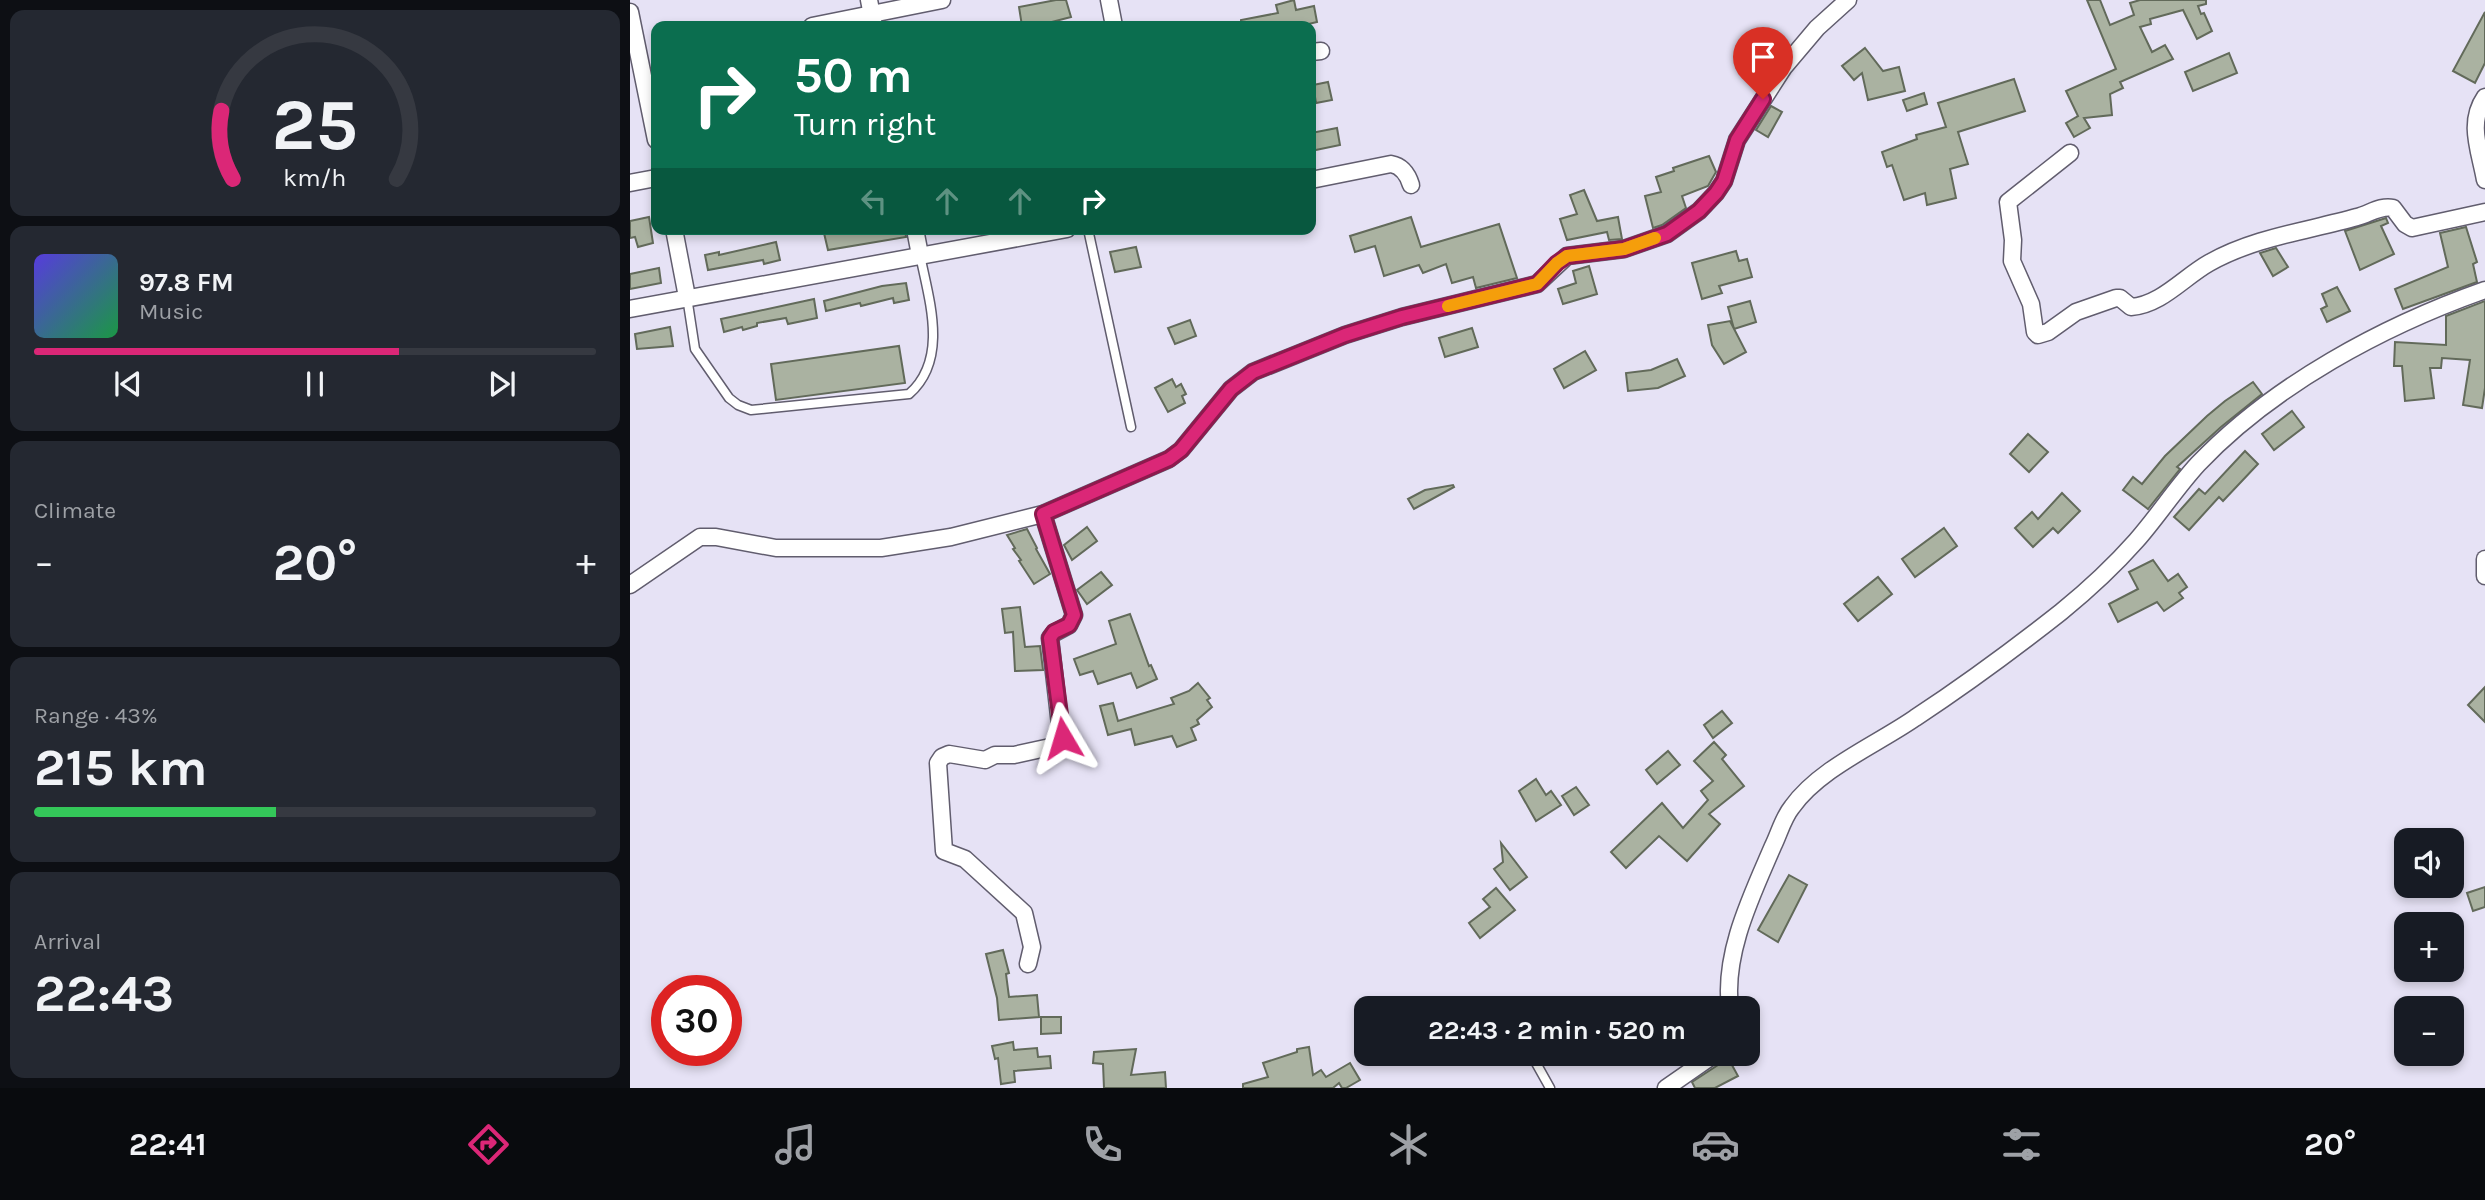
<!DOCTYPE html>
<html lang="en">
<head>
<meta charset="utf-8">
<style>
  :root { --surface:#171b24; --page:#242831; --text:#f1f3f6; --muted:#9ea1a6; --line:#363941; --accent:#db2777 }
  body { margin:0; font-family:Karla,sans-serif; background:var(--page); color:var(--text); height:100vh; display:flex; flex-direction:column; font-size:26px; white-space:nowrap }
  * { box-sizing:border-box; margin:0 }
  p { font-size:23px; color:var(--muted) }
  .icon { flex:none; width:38px; height:38px; fill:none; stroke:currentColor; stroke-width:2; stroke-linecap:round; stroke-linejoin:round }
  .map { position:relative; flex:1; overflow:hidden }
  .sheet { display:flex; flex-direction:column; gap:10px; padding:10px; background:#0d0f14; width:630px }
  .sheet>* { flex:none }
  .top-card { position:absolute; left:21px; top:21px; width:665px; height:214px; border-radius:14px; box-shadow:0 4px 10px #0003; background:#0b6e4f; color:#fff; overflow:hidden }
  .buttons { position:absolute; left:1764px; top:828px; display:grid; gap:14px }
  .buttons a { display:grid; place-items:center; width:70px; height:70px; border-radius:14px; background:var(--surface); box-shadow:0 4px 10px #0003; font-size:35px }
  .speed { position:absolute; left:21px; top:975px; display:flex; gap:14px; font-size:35px; font-weight:700; text-align:center }
  .speed>* { display:grid; place-content:center; width:91px; height:91px; border-radius:50%; background:var(--surface); box-shadow:0 4px 10px #0003; line-height:1 }
  .speed .limit { border:10px solid #d22; background:#fff; color:#111 }
  .pin { position:absolute; display:grid; place-items:center; width:60px; height:60px; color:#fff; margin:-72px -30px; border-radius:50% 50% 50% 0; rotate:-45deg; box-shadow:0 0 7px #0007 }
  .pin .icon { rotate:45deg }
  .me { position:absolute; width:77px; margin:-38px; rotate:353deg; stroke-linejoin:round; filter:drop-shadow(0 0 5px #0008) }
  .turn { display:flex; align-items:center; gap:24px; height:147px; padding:0 28px; font-size:32px }
  .turn .icon { width:91px; height:91px; stroke-width:2.5 }
  .turn b { display:block; font-size:49px; line-height:60px }
  .lanes { display:flex; align-items:center; height:66px; padding:0 28px; background:#0003; justify-content:center; gap:35px; direction:ltr }
  .lanes .off { opacity:.35 }
  .big { font-size:52px; font-weight:700; line-height:1.1 }
  .sheet .widget { flex:1; display:flex; flex-direction:column; justify-content:center; gap:10px; min-width:0; padding:0 24px; border-radius:14px; background:var(--page) }
  .sheet .dial { align-items:center; gap:0 }
  .dial svg { height:182px; overflow:visible; fill:none; stroke:var(--line); stroke-width:7; stroke-linecap:round; text-anchor:middle }
  .dial text { fill:var(--text); stroke:none }
  .song { display:flex; align-items:center; gap:21px }
  .cover { width:84px; height:84px; border-radius:10px; background:linear-gradient(135deg,hsl(250 70% 55%),hsl(140 70% 35%)) }
  .played { height:7px; border-radius:4px; background:linear-gradient(90deg,var(--accent) 65%,var(--line) 65%) }
  .keys { display:flex; justify-content:space-around; direction:ltr }
  .heat { display:flex; justify-content:space-between; align-items:center; font-size:38px; direction:ltr }
  .charge { height:10px; border-radius:5px; background:linear-gradient(90deg,#34c759 43%,var(--line) 0) }
  .trip { position:absolute; left:724px; top:996px; width:406px; height:70px; border-radius:14px; background:var(--surface); box-shadow:0 4px 10px #0003; font-weight:700; line-height:70px; text-align:center }
  .dock { display:flex; height:112px; justify-content:space-around; align-items:center; background:#090b0e; color:var(--muted) }
  .dock .icon { width:49px; height:49px }
  .dock .active { color:var(--accent) }
  .dock b { font-size:32px; color:var(--text) }
  main { display:flex; flex:1; min-height:0 }
  .map>svg:first-child { display:block }
  .building { fill:#aab2a1; stroke:#626a5a; stroke-width:2 }
  .lines { fill:none; stroke-linecap:round; stroke-linejoin:round }
  .lane-casing { stroke:#615d6e; stroke-width:11 }
  .street-casing { stroke:#615d6e; stroke-width:19 }
  .lane { stroke:#fff; stroke-width:8 }
  .street { stroke:#fff; stroke-width:16 }
  .route-casing { stroke:#8e194d; stroke-width:18 }
  .route { stroke:#db2777; stroke-width:12 }
  .slow { stroke:#f59e0b; stroke-width:12 }
</style>
</head>
<body>
<main>
<section class="sheet">
<div class="widget dial"><svg viewBox="0 0 100 80">
<path d="M14 69A42 42 0 1 1 86 69"/>
<path d="M14 69A42 42 0 0 1 9 39" stroke="#db2777"/>
<text x="50" y="56" font-size="32" font-weight="700">25</text>
<text x="50" y="72" font-size="11">km/h</text>
</svg></div>
<div class="widget">
<div class="song"><i class="cover"></i><div><b>97.8 FM</b><p>Music</p></div></div>
<div class="played"></div>
<div class="keys"><svg class="icon" aria-label="previous" viewBox="0 0 24 24"><path d="M18 5L8 12l10 7zM5 5v14"/></svg><svg class="icon" aria-label="pause" viewBox="0 0 24 24"><path d="M8 5v14M16 5v14"/></svg><svg class="icon" aria-label="next" viewBox="0 0 24 24"><path d="M6 5l10 7-10 7zM19 5v14"/></svg></div>
</div>
<div class="widget"><p>Climate</p>
<div class="heat"><a>−</a><b class="big">20°</b><a>+</a></div>
</div>
<div class="widget"><p>Range · 43%</p><b class="big">215 km</b><div class="charge"></div></div>
<div class="widget"><p>Arrival</p><b class="big">22:43</b></div>
</section>
<div class="map">
<svg width="1855" height="1088" viewBox="0 0 1855 1088">
  <rect width="100%" height="100%" fill="#e6e2f5"/>
  <g class="building">
    <polygon points="426,0 436,0 441,17 414,24 392,26 389,7"/>
    <polygon points="664,0 666,10 684,6 687,22 670,26 611,26 611,20 648,13 646,5"/>
    <polygon points="1457,0 1470,0 1480,25 1504,15 1500,3 1510,0 1576,0 1576,4 1568,6 1571,14 1574,13 1582,31 1567,39 1553,10 1520,19 1521,24 1510,27 1522,52 1535,45 1543,59 1490,82 1493,88 1480,94 1482,115 1454,118 1460,128 1444,137 1436,123 1448,116 1436,91 1486,69"/>
    <polygon points="1855,12 1855,63 1845,83 1823,71"/>
    <polygon points="1235,48 1253,71 1269,67 1275,91 1238,100 1232,73 1224,80 1212,66"/>
    <polygon points="1599,53 1607,73 1563,91 1555,72"/>
    <polygon points="1384,79 1395,111 1328,132 1338,164 1320,169 1326,198 1297,205 1295,193 1274,200 1262,165 1257,167 1252,152 1287,139 1286,135 1316,127 1308,103"/>
    <polygon points="698,82 702,100 686,103 683,85"/>
    <polygon points="1294,93 1297,104 1277,111 1273,100"/>
    <polygon points="1141,106 1152,112 1138,137 1126,130"/>
    <polygon points="707,128 710,145 681,151 681,133"/>
    <polygon points="1079,156 1086,172 1078,186 1052,196 1056,208 1032,225 1023,228 1015,196 1031,192 1026,177 1044,171 1043,168"/>
    <polygon points="954,190 967,221 988,217 992,239 979,240 977,232 937,240 930,219 947,214 940,195"/>
    <polygon points="19,217 23,243 8,247 5,237 0,238 0,221"/>
    <polygon points="781,217 791,247 869,224 887,278 846,288 843,277 822,283 816,264 793,273 789,265 754,276 745,246 725,252 720,236"/>
    <polygon points="1756,218 1758,223 1751,226 1764,254 1730,270 1715,231"/>
    <polygon points="1836,227 1847,262 1843,264 1847,282 1773,309 1765,289 1818,267 1810,233"/>
    <polygon points="223,229 275,229 276,237 198,250 194,233"/>
    <polygon points="146,242 150,260 134,264 133,260 78,270 75,255 89,252 89,255"/>
    <polygon points="506,247 511,267 485,272 480,252"/>
    <polygon points="1646,248 1658,267 1643,276 1630,253"/>
    <polygon points="1106,251 1109,261 1117,259 1122,277 1089,286 1092,293 1072,299 1062,263"/>
    <polygon points="959,266 967,294 933,304 928,289 946,283 943,271"/>
    <polygon points="29,268 31,283 0,289 0,274"/>
    <polygon points="276,283 279,300 264,303 263,298 231,306 230,303 196,311 194,301 252,286"/>
    <polygon points="1707,287 1720,311 1697,322 1691,309 1697,306 1692,294"/>
    <polygon points="184,299 187,318 158,324 156,318 127,323 127,326 113,330 112,327 94,332 91,319"/>
    <polygon points="1120,301 1126,322 1104,329 1098,307"/>
    <polygon points="1855,301 1855,388 1852,408 1833,405 1840,360 1812,358 1811,368 1800,368 1804,398 1775,401 1772,366 1764,366 1765,342 1816,345 1816,316"/>
    <polygon points="560,320 566,336 545,344 538,328"/>
    <polygon points="1100,321 1116,352 1094,364 1082,345 1078,325"/>
    <polygon points="40,327 43,346 7,349 5,334"/>
    <polygon points="842,328 848,347 815,357 809,338"/>
    <polygon points="269,346 275,383 146,400 141,364"/>
    <polygon points="955,351 966,370 934,388 924,369"/>
    <polygon points="1047,359 1055,376 1028,388 998,391 996,373 1021,370"/>
    <polygon points="542,379 546,387 551,384 556,394 552,396 555,403 538,412 525,388"/>
    <polygon points="1623,382 1632,394 1591,427 1547,467 1550,469 1518,509 1493,490 1503,477 1512,484 1535,456 1577,416 1595,401"/>
    <polygon points="1662,411 1674,427 1644,450 1632,434"/>
    <polygon points="1398,434 1418,452 1399,472 1380,454"/>
    <polygon points="1615,451 1628,464 1593,501 1589,497 1559,530 1544,517 1569,489 1575,494"/>
    <polygon points="823,485 824,487 784,509 778,499 795,490"/>
    <polygon points="1432,493 1450,511 1428,533 1423,528 1403,547 1385,528 1402,512 1408,519"/>
    <polygon points="457,527 467,541 442,560 434,545"/>
    <polygon points="1314,528 1327,546 1285,577 1272,559"/>
    <polygon points="397,529 407,548 406,549 420,574 404,584 389,561 391,560 383,549 385,548 377,535"/>
    <polygon points="1523,560 1538,581 1548,574 1557,587 1549,593 1553,598 1534,611 1527,602 1488,622 1479,604 1508,589 1499,572"/>
    <polygon points="471,572 482,585 457,604 447,590"/>
    <polygon points="1248,577 1262,594 1228,621 1214,604"/>
    <polygon points="390,607 395,647 410,646 413,670 385,671 383,632 375,633 372,609"/>
    <polygon points="500,614 519,666 521,665 527,679 507,688 501,673 468,684 463,671 450,675 444,659 486,644 479,621"/>
    <polygon points="568,683 580,698 577,700 582,707 567,720 569,724 561,728 566,740 547,747 542,736 505,745 501,729 478,735 470,706 483,703 488,721 544,704 541,698 559,691"/>
    <polygon points="1855,687 1855,722 1838,705"/>
    <polygon points="1092,711 1102,723 1083,738 1074,725"/>
    <polygon points="1084,742 1096,755 1092,759 1114,786 1079,814 1090,824 1057,861 1029,836 996,868 981,852 1032,803 1053,828 1078,800 1071,791 1083,781 1064,761"/>
    <polygon points="1038,751 1050,765 1027,784 1016,770"/>
    <polygon points="906,779 916,795 921,791 931,805 906,821 889,791"/>
    <polygon points="946,787 959,805 944,815 932,796"/>
    <polygon points="871,843 897,877 880,890 864,869 873,862"/>
    <polygon points="1159,875 1177,885 1148,942 1128,930"/>
    <polygon points="1855,887 1855,907 1843,911 1837,893"/>
    <polygon points="866,888 885,910 850,938 839,923 860,907 853,899"/>
    <polygon points="373,950 379,973 376,974 379,997 407,995 409,1017 369,1020 367,998 356,954"/>
    <polygon points="411,1017 431,1017 431,1033 411,1034"/>
    <polygon points="383,1042 384,1050 407,1048 408,1057 420,1056 421,1068 384,1071 385,1082 371,1084 368,1058 365,1059 362,1046"/>
    <polygon points="679,1047 683,1075 691,1070 696,1077 720,1063 730,1080 716,1088 712,1088 709,1083 703,1088 613,1088 613,1084 638,1077 633,1063 667,1052 667,1049"/>
    <polygon points="506,1049 501,1075 535,1072 536,1088 474,1088 473,1064 463,1063 464,1052"/>
    <polygon points="1097,1056 1108,1076 1085,1088 1065,1088 1062,1082 1091,1063"/>
  </g>
  <g class="lines">
    <g class="lane-casing">
      <g id="lane">
        <polyline points="458,229 501,427"/>
        <path d="M57,297l8,52 34,49 9,7 13,5 158,-16c40,-35 20,-94 11,-139"/>
        <polyline points="901,1054 920,1088"/>
      </g>
    </g>
    <g class="street-casing">
      <g id="street">
        <polyline points="239,0 244,26"/>
        <polyline points="479,0 484,26"/>
        <polyline points="0,12 26,140"/>
        <polyline points="182,26 312,0"/>
        <polyline points="681,52 691,51"/>
        <path d="M1855,97c-18,26 -5,54 0,83"/>
        <path d="M1440,153l-62,49 5,38 -1,21 19,43 4,28 3,3 10,-3 28,-20 40,-14h4l11,9c30,-2 53,-30 78,-44 46,-26 99,-32 148,-46 12,-3 24,-12 36,-9l12,16 7,4 73,-16"/>
        <path d="M681,180l80,-16c11,2 17,11 20,21"/>
        <polyline points="0,183 26,178"/>
        <polyline points="44,229 57,297"/>
        <polyline points="285,229 290,255"/>
        <polyline points="0,309 437,229"/>
        <polyline points="1855,559 1855,576"/>
        <polyline points="0,585 70,537 86,537 146,548 251,548 321,537 413,514 539,459 551,450 601,389 623,372 715,335 772,317 907,284 937,256 994,249 1037,234 1069,211 1086,193 1094,181 1107,140 1154,67 1187,28 1218,0"/>
        <polyline points="398,964 402,947 394,913 335,859 314,851 308,763 312,757 319,754 355,760 365,755 384,755 425,746 432,742 420,638 424,633 439,625 444,615 413,514"/>
        <path d="M1100,1008c-7,-55 22,-113 43,-162 6,-12 10,-28 19,-39 28,-39 84,-62 123,-89 50,-33 99,-69 146,-106 27,-22 52,-45 75,-71 22,-25 40,-53 62,-77 75,-79 185,-138 287,-174"/>
        <polyline points="1036,1088 1085,1054"/>
      </g>
    </g>
    <use href="#lane" class="lane"/>
    <use href="#street" class="street"/>
  </g>
  <g class="lines">
    <g class="route-casing">
      <polyline id="route" points="433,738 420,638 424,632 439,625 444,615 413,514 539,459 551,450 601,389 623,372 715,335 772,317 907,284 927,263 937,256 994,249 1037,234 1069,211 1086,193 1094,181 1107,140 1133,99"/>
    </g>
    <use href="#route" class="route"/>
    <polyline class="slow" points="818,306 907,284 927,263 937,256 994,249 1025,238"/>
  </g>
</svg>
<div class="buttons">
<a><svg class="icon" aria-label="sound" viewBox="0 0 24 24"><path d="M4 9h4l5-4v14l-5-4H4zM17 9q2 3 0 6"/></svg></a>
<a>+</a>
<a>−</a>
</div>
<div class="speed"><div class="limit">30</div></div>
<div class="pin" style="left:1133px;top:99px;background:#d93025"><svg class="icon" aria-label="arrive" viewBox="0 0 24 24"><path d="M6 21V4h12l-3 4 3 4H6"/></svg></div>
<svg class="me" style="left:433px;top:738px" viewBox="-20 -20 40 40"><path d="M0-17L14 15 0 8-14 15z" fill="#db2777" stroke="#fff" stroke-width="4"/></svg>
<div class="trip">22:43 · 2 min · 520 m</div>
<div class="top-card">
<div class="turn"><svg class="icon" aria-label="right" viewBox="0 0 24 24"><path d="M7 20v-9h11M14 6l5 5-5 5"/></svg><div><b>50 m</b>Turn right</div></div>
<div class="lanes"><svg class="icon off" aria-label="left" viewBox="0 0 24 24"><path d="M17 20v-9H6M10 6l-5 5 5 5"/></svg><svg class="icon off" aria-label="ahead" viewBox="0 0 24 24"><path d="M12 20V5M6 11l6-6 6 6"/></svg><svg class="icon off" aria-label="ahead" viewBox="0 0 24 24"><path d="M12 20V5M6 11l6-6 6 6"/></svg><svg class="icon" aria-label="right" viewBox="0 0 24 24"><path d="M7 20v-9h11M14 6l5 5-5 5"/></svg></div>
</div>
</div>
</main>
<nav class="dock">
<b>22:41</b>
<svg class="icon active" aria-label="directions" viewBox="0 0 24 24"><path d="M12 3l9 9-9 9-9-9zM9 14v-3h6M13 9l2 2-2 2"/></svg>
<svg class="icon" aria-label="music" viewBox="0 0 24 24"><path d="M9 18V5l10-2v13"/><circle cx="6" cy="18" r="3"/><circle cx="16" cy="16" r="3"/></svg>
<svg class="icon" aria-label="phone" viewBox="0 0 24 24"><path d="M5 4h4l2 5-3 2q2 4 5 5l2-3 5 2v4C11 20 4 13 5 4z"/></svg>
<svg class="icon" aria-label="climate" viewBox="0 0 24 24"><path d="M12 3v18M4 7l16 10M4 17L20 7"/></svg>
<svg class="icon" aria-label="car" viewBox="0 0 24 24"><path d="M5 17H2v-5l4-1 3-4h7l3 4 3 1v5h-3M9 17h6M6 11h13"/><circle cx="7" cy="17" r="2"/><circle cx="17" cy="17" r="2"/></svg>
<svg class="icon" aria-label="filters" viewBox="0 0 24 24"><path d="M4 7h16M4 17h16"/><circle cx="9" cy="7" r="2"/><circle cx="15" cy="17" r="2"/></svg>
<b>20°</b>
</nav>
</body>
</html>
